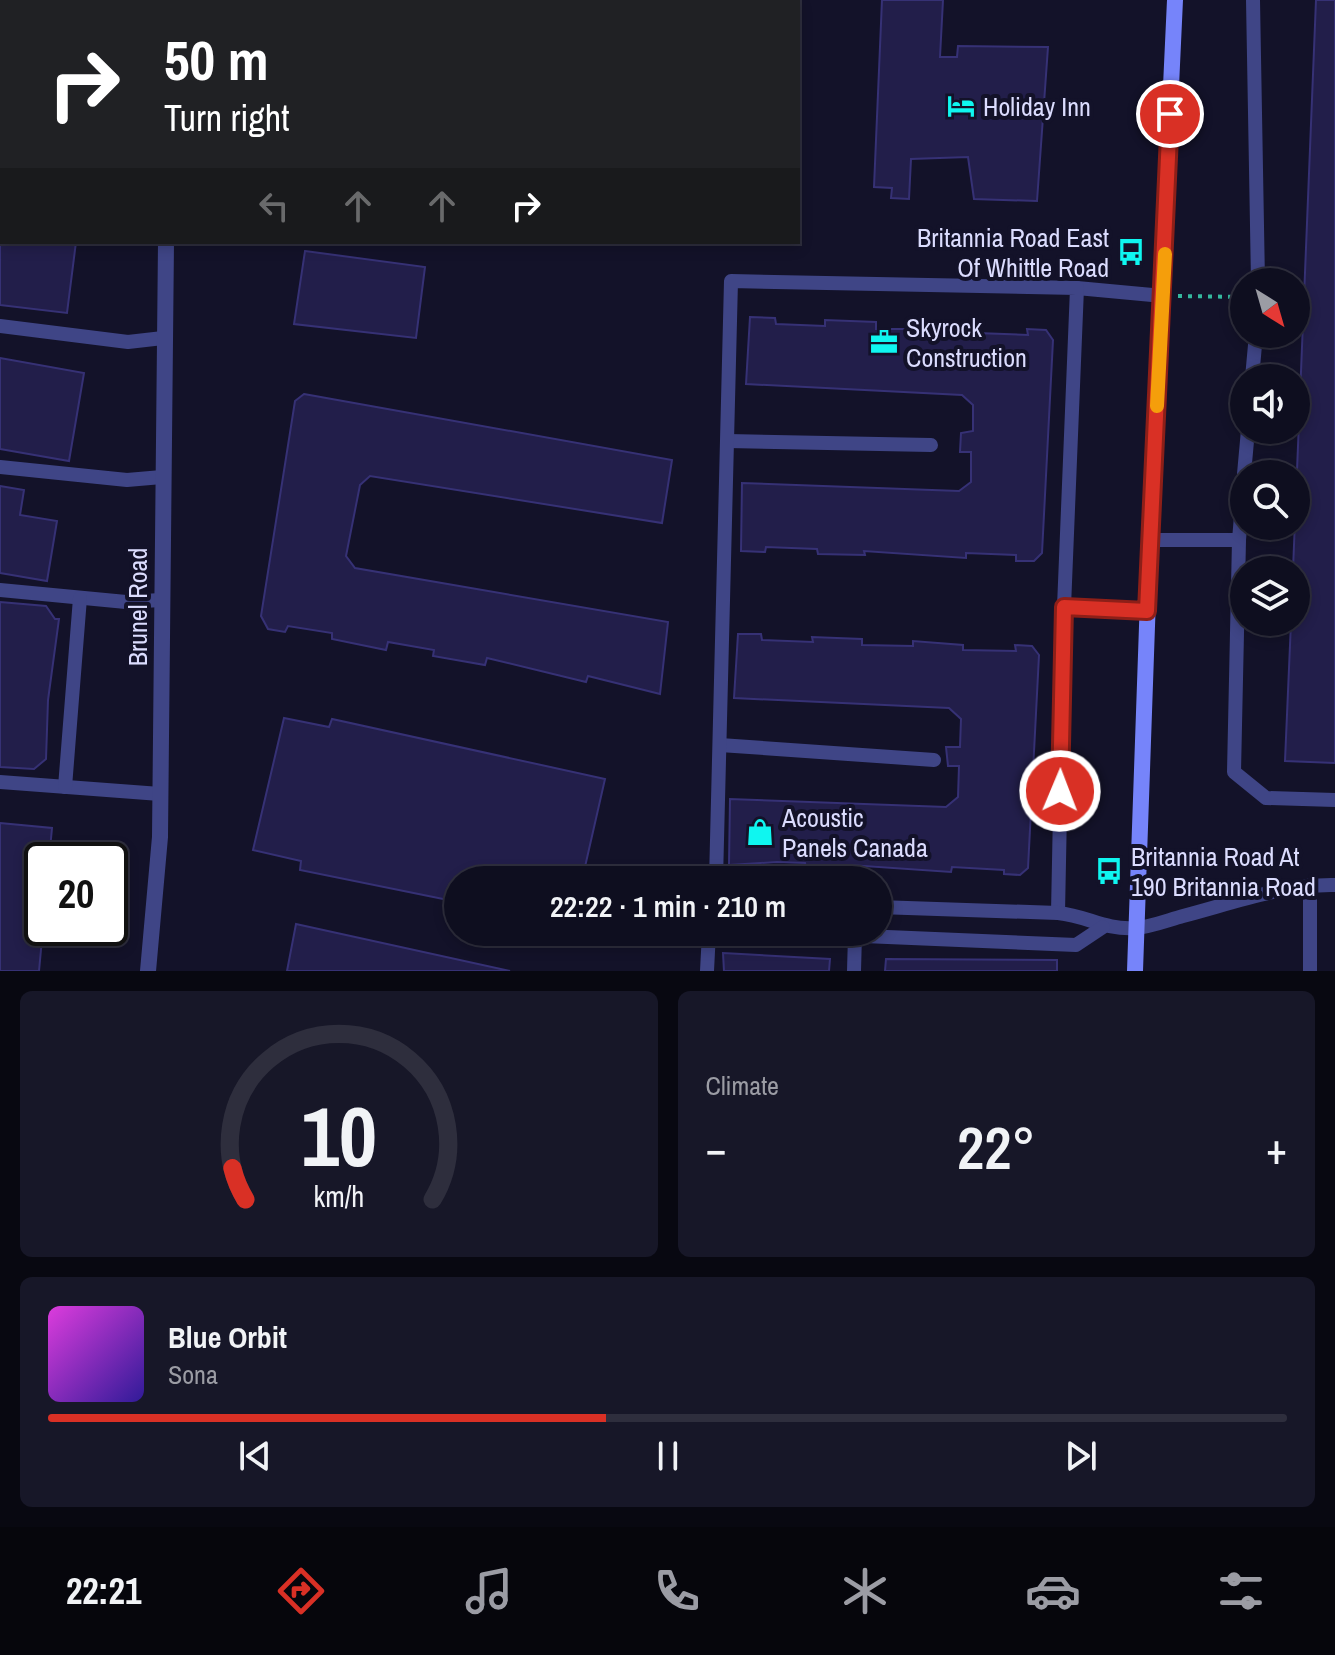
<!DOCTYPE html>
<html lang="en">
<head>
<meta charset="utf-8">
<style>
  :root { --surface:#0e0e1f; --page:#171728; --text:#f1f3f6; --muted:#9b9ca4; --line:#2e2e3d; --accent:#d93025 }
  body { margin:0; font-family:"Archivo Narrow",sans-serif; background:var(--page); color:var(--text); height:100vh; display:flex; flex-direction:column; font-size:30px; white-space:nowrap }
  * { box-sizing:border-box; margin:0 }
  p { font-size:26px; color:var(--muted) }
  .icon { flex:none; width:44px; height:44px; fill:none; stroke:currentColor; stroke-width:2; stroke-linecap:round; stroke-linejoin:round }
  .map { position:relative; height:971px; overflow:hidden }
  .drawer { display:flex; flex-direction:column; gap:20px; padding:20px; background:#080811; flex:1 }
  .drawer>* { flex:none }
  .top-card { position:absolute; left:0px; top:0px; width:800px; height:244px; box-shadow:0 4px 12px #0003,0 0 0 2px var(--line); background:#202124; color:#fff; overflow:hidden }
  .needle { width:52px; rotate:143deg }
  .tools { position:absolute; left:1230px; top:268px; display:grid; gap:16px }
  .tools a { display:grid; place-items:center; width:80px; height:80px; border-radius:50%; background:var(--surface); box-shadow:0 4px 12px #0003,0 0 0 2px var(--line); font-size:40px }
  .speed { position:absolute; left:24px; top:842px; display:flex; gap:16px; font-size:40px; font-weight:700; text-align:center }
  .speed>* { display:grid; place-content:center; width:104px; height:104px; border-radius:50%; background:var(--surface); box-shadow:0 4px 12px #0003,0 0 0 2px var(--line); line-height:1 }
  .speed .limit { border:4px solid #111; border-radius:12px; background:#fff; color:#111 }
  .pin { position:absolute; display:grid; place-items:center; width:68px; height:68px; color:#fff; margin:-34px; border:4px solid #fff; border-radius:50%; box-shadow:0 2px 8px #0007 }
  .me { position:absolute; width:88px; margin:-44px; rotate:1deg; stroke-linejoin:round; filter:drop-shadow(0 0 6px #0008) }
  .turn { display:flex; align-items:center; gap:28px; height:168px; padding:0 32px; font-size:36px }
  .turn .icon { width:104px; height:104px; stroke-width:2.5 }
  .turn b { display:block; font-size:56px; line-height:68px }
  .lanes { display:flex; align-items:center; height:76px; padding:0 32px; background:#0003; justify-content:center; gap:40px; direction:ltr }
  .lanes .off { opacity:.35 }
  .big { font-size:60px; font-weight:600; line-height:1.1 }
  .drawer .card { flex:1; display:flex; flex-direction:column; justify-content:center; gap:12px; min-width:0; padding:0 28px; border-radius:12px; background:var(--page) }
  .drawer .dial { align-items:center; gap:0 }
  .dial svg { height:208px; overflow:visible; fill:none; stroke:var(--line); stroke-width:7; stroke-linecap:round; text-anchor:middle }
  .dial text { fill:var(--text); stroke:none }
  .song { display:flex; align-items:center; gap:24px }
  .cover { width:96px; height:96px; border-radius:12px; background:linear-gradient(135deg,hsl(300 70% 55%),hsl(250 70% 35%)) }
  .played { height:8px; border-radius:4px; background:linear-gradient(90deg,var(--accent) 45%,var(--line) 45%) }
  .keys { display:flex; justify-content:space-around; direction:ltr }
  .heat { display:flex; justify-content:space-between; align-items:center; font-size:44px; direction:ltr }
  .drawer .tiles { flex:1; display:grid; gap:20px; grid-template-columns:1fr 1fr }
  .card:last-child { grid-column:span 2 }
  .trip { position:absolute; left:444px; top:866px; width:448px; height:80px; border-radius:40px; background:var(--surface); box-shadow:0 4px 12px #0003,0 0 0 2px var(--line); font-weight:600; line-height:80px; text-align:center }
  .tab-bar { display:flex; height:128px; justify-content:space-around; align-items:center; background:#06060c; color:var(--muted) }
  .tab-bar .icon { width:56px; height:56px }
  .tab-bar .on { color:var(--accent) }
  .tab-bar b { font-size:36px; color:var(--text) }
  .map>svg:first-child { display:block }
  .building { fill:#221e4a; stroke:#363175; stroke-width:2 }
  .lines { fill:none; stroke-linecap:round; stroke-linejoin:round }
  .path { stroke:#35b89f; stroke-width:4; stroke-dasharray:4 6; stroke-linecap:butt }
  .lane { stroke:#3f4586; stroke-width:14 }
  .street { stroke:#3f4586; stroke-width:16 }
  .secondary { stroke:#7684fa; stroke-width:16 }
  .route-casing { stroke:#8d1f18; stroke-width:20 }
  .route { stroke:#d93025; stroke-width:14 }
  .slow { stroke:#f59e0b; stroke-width:14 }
  .labels { text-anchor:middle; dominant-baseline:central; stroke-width:8; stroke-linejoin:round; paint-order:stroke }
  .poi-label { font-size:26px; fill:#dbdcfe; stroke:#131229; text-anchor:start }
  .street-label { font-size:26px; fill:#dbdcfe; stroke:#131229 }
</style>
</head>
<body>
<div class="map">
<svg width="1335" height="971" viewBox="0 0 1335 971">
  <rect width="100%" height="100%" fill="#131229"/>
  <g class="building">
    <polygon points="882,0 943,0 940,57 957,57 958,46 1048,47 1037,201 974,199 968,157 911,159 909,199 891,198 892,188 874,187"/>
    <polygon points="1316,0 1335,0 1335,763 1285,761 1291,622 1296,622 1296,570 1293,570"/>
    <polygon points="0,7 2,8 2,147 0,146"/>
    <polygon points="0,197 2,242 76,242 67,313 0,305"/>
    <polygon points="305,251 425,267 416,338 294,324"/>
    <polygon points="750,317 775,318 776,324 825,326 825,320 876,322 876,329 925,329 925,325 978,328 977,333 1028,335 1027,329 1046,330 1053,340 1042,553 1034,561 1016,561 1016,555 966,553 966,558 864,551 865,555 818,554 817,549 766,547 765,552 741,551 742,483 959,491 971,482 971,452 960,452 961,433 973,431 973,405 962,395 746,384"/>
    <polygon points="0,358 84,373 69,461 0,449"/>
    <polygon points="304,394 672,460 662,523 370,476 360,485 346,556 355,568 668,622 660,694 588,676 586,682 487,658 485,665 433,656 434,650 388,642 386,650 332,639 332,633 288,626 285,632 268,629 261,616 295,401"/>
    <polygon points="0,486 24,490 20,515 57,521 47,581 0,573"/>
    <polygon points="0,602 46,606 55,619 59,619 48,700 46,759 34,769 0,767"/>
    <polygon points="738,634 761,634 762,640 813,642 812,637 862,639 862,645 913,646 913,641 963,645 963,650 1016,651 1015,645 1032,646 1039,655 1028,868 1020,875 1004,874 1004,870 952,867 951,872 850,865 850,869 806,868 805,863 777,862 729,865 730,799 946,807 958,797 959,766 948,766 946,747 960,747 961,719 949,708 734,698"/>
    <polygon points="284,718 329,727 332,719 605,779 582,880 458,880 458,902 300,870 301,861 253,850"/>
    <polygon points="0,823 52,828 49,860 42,860 43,928 39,971 0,971"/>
    <polygon points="296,924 510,971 287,971"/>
    <polygon points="723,953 830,959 829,971 724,971"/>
    <polygon points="886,959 1057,960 1057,971 885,971"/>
  </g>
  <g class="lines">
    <polyline class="path" points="1178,296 1244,297"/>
    <g class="lane">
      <polyline points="138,0 150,2"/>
      <polyline points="1253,0 1258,282"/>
      <polyline points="92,2 92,0"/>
      <polyline points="0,178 2,178"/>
      <polyline points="1077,288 1163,296"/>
      <polyline points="0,326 128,342 163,338"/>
      <polyline points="1252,378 1256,334"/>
      <polyline points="728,441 931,445"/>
      <polyline points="0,467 127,480 162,477"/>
      <polyline points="1244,474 1248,430"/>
      <polyline points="1244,479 1239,540 1234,772 1266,798 1335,800"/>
      <polyline points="1150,540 1239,540"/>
      <polyline points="0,590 126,602 161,600"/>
      <polyline points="1064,607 1147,611"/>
      <polyline points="720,745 934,760"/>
      <polyline points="0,782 160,794"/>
      <polyline points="65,787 80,598"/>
      <polyline points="716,880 731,281 1077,288 1064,607 1058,913"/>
      <polyline points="1310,885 1310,971"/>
      <path d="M878,907l180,6c30,3 46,17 77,15 16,-1 33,-8 48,-12 50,-13 101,-32 152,-31"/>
      <polyline points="769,932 1076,945 1103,927"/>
      <polyline points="707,971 709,932"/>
      <polyline points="854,971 855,935"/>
    </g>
    <g class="street">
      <polyline points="192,2 192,0"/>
      <polyline points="148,971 160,837 166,242"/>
    </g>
    <polyline class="secondary" points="1135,971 1150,540 1175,0"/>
  </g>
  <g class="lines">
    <g class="route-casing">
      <polyline id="route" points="1060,791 1064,607 1147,611 1170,114"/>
    </g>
    <use href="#route" class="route"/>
    <polyline class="slow" points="1157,406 1165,254"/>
  </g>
  <defs>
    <g id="hotel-bare" transform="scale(2.16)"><path d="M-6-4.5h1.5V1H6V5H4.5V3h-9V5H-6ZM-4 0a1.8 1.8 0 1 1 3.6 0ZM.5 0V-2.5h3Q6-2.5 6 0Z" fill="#0ff6f0" stroke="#131229" stroke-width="2.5" paint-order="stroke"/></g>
    <g id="bus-bare" transform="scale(2.16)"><path d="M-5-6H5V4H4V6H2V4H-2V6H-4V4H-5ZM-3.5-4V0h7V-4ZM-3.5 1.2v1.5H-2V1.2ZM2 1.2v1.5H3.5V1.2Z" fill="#0ff6f0" stroke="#131229" stroke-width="2.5" paint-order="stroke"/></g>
    <g id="office-bare" transform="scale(2.16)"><path d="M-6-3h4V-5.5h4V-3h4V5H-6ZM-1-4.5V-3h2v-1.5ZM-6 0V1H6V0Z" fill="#0ff6f0" stroke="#131229" stroke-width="2.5" paint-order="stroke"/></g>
    <g id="shop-bare" transform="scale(2.16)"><path d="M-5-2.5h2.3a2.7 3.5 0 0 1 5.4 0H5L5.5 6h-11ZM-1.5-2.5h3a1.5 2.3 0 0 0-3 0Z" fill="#0ff6f0" stroke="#131229" stroke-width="2.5" paint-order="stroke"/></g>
  </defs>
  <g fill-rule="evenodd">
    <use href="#hotel-bare" x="961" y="106"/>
    <use href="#bus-bare" x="1131" y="252"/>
    <use href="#office-bare" x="884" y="342"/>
    <use href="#shop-bare" x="760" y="832"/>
    <use href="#bus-bare" x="1109" y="871"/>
  </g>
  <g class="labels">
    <g class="poi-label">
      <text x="983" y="106">Holiday Inn</text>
      <text x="1109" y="237" text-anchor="end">Britannia Road East<tspan x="1109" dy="30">Of Whittle Road</tspan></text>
      <text x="906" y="327">Skyrock<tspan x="906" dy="30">Construction</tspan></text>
      <text x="782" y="817">Acoustic<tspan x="782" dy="30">Panels Canada</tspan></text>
      <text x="1131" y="856">Britannia Road At<tspan x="1131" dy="30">190 Britannia Road</tspan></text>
    </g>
    <g class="street-label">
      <text transform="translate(137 607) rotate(-90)">Brunel Road</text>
    </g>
  </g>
</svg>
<div class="tools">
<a><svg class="needle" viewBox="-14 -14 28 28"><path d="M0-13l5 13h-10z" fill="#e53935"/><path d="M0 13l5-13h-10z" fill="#9b9ca4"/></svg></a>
<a><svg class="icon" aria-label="sound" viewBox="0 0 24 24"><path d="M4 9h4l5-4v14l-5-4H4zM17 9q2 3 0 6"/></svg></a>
<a><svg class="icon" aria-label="search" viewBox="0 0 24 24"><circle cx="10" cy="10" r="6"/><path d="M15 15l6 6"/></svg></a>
<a><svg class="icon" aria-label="layers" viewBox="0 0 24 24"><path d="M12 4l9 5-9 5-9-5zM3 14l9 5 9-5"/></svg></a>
</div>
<div class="speed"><div class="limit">20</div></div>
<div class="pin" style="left:1170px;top:114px;background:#d93025"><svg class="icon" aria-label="arrive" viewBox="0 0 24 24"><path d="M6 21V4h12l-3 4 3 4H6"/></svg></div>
<svg class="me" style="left:1060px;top:791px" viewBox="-20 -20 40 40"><circle r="17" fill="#d93025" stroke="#fff" stroke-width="3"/><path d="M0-11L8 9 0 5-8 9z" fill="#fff"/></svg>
<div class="trip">22:22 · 1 min · 210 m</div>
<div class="top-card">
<div class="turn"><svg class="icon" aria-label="right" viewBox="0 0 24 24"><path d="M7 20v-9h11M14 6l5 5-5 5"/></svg><div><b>50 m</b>Turn right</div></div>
<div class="lanes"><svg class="icon off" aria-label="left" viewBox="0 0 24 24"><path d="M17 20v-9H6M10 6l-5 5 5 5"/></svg><svg class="icon off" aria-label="ahead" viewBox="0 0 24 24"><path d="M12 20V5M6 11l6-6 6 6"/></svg><svg class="icon off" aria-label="ahead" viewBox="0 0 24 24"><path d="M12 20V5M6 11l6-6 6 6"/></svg><svg class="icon" aria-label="right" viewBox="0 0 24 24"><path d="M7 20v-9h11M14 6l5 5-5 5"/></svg></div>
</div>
</div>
<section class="drawer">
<div class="tiles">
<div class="card dial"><svg viewBox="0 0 100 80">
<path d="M14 69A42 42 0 1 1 86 69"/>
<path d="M14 69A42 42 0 0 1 9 57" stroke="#d93025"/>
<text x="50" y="56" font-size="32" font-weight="700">10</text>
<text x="50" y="72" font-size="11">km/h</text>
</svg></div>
<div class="card"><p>Climate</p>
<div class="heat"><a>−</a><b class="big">22°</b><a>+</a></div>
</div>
<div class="card">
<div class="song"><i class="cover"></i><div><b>Blue Orbit</b><p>Sona</p></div></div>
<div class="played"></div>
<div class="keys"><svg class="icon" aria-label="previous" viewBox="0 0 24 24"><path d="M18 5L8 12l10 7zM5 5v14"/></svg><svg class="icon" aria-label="pause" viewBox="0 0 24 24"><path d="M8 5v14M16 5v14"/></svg><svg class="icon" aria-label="next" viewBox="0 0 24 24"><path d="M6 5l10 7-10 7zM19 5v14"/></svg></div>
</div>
</div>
</section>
<nav class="tab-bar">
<b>22:21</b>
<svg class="icon on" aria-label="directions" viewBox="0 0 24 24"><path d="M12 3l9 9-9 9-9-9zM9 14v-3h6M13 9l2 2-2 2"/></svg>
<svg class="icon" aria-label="music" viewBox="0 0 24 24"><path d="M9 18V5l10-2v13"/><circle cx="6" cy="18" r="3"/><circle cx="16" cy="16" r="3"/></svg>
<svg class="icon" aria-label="phone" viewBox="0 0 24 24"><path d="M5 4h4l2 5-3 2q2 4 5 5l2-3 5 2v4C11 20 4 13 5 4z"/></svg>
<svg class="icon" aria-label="climate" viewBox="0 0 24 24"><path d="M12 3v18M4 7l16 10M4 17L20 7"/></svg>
<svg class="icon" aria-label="car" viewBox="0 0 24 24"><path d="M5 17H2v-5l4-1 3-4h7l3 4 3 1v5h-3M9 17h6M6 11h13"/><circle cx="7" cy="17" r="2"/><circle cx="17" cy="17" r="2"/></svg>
<svg class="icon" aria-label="filters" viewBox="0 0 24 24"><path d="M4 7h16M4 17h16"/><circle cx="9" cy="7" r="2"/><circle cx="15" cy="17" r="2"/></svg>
</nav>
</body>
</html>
